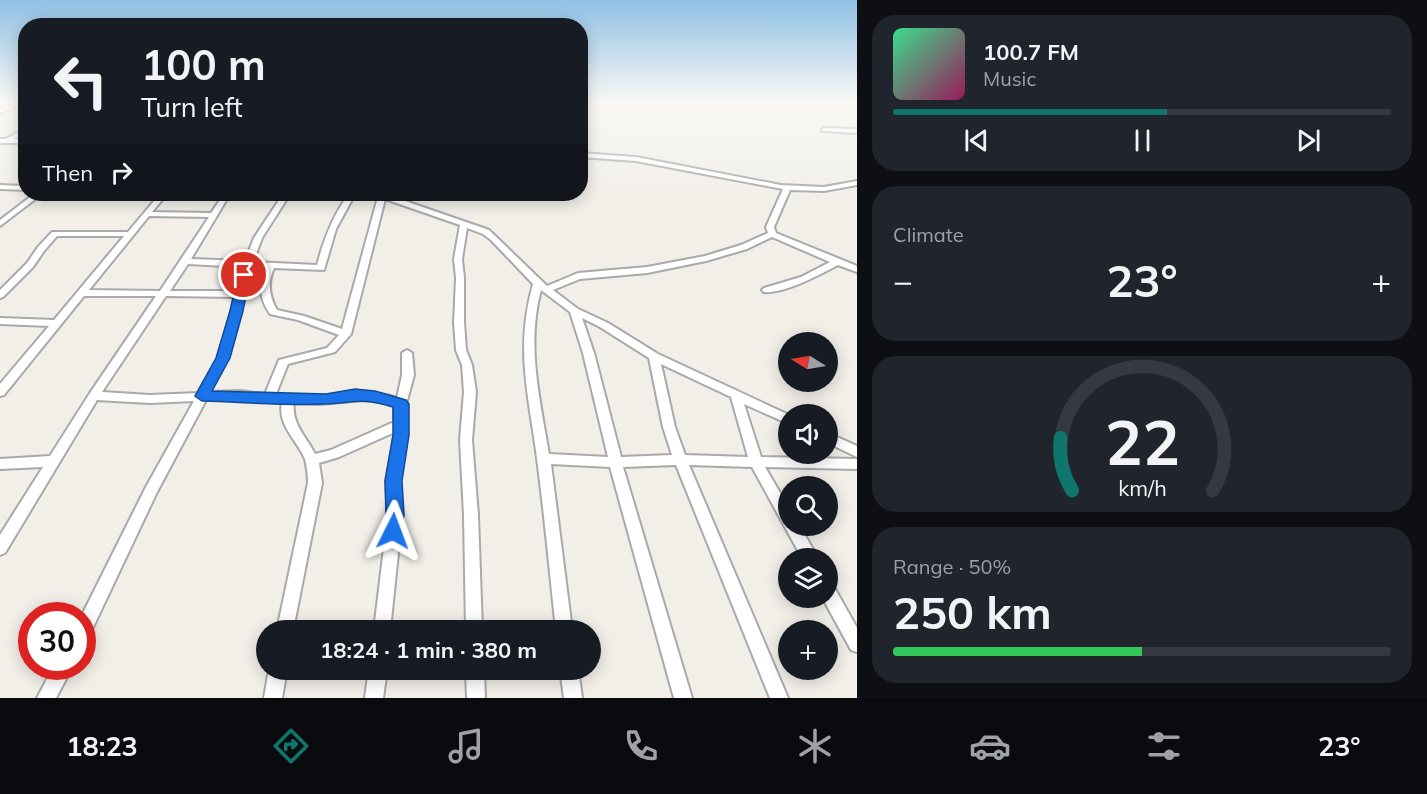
<!DOCTYPE html>
<html lang="en">
<head>
<meta charset="utf-8">
<style>
  :root { --surface:#171b24; --page:#20242c; --text:#f1f3f6; --muted:#9ea1a6; --line:#363941; --accent:#0f766e }
  body { margin:0; font-family:Mulish,sans-serif; background:var(--page); color:var(--text); height:100vh; display:flex; flex-direction:column; font-size:22px; white-space:nowrap }
  * { box-sizing:border-box; margin:0 }
  p { font-size:20px; color:var(--muted) }
  .icon { flex:none; width:33px; height:33px; fill:none; stroke:currentColor; stroke-width:2; stroke-linecap:round; stroke-linejoin:round }
  .map { position:relative; flex:1; overflow:hidden }
  .sheet { display:flex; flex-direction:column; gap:15px; padding:15px; background:#0d0f14; width:570px }
  .sheet>* { flex:none }
  .banner { position:absolute; left:18px; top:18px; width:570px; height:183px; border-radius:24px; box-shadow:0 3px 15px #0003; background:#171b24; color:var(--text); overflow:hidden }
  .needle { width:39px; rotate:281deg }
  .fabs { position:absolute; left:778px; top:332px; display:grid; gap:12px }
  .fabs a { display:grid; place-items:center; width:60px; height:60px; border-radius:50%; background:var(--surface); box-shadow:0 3px 15px #0003; font-size:30px }
  .speed { position:absolute; left:18px; top:602px; display:flex; gap:12px; font-size:30px; font-weight:700; text-align:center }
  .speed>* { display:grid; place-content:center; width:78px; height:78px; border-radius:50%; background:var(--surface); box-shadow:0 3px 15px #0003; line-height:1 }
  .speed .limit { border:9px solid #d22; background:#fff; color:#111 }
  .pin { position:absolute; display:grid; place-items:center; width:51px; height:51px; color:#fff; margin:-26px; border:3px solid #fff; border-radius:50%; box-shadow:0 2px 6px #0007 }
  .me { position:absolute; width:66px; margin:-33px; rotate:3deg; stroke-linejoin:round; filter:drop-shadow(0 0 4px #0008) }
  .turn { display:flex; align-items:center; gap:21px; height:126px; padding:0 24px; font-size:27px }
  .turn .icon { width:78px; height:78px; stroke-width:2.5 }
  .turn b { display:block; font-size:42px; line-height:51px }
  .then { display:flex; align-items:center; height:57px; padding:0 24px; background:#0003; gap:12px; font-size:22px }
  .big { font-size:45px; font-weight:700; line-height:1.1 }
  .sheet .tile { flex:1; display:flex; flex-direction:column; justify-content:center; gap:9px; min-width:0; padding:0 21px; border-radius:24px; background:var(--page) }
  .sheet .dial { align-items:center; gap:0 }
  .dial svg { height:156px; overflow:visible; fill:none; stroke:var(--line); stroke-width:7; stroke-linecap:round; text-anchor:middle }
  .dial text { fill:var(--text); stroke:none }
  .song { display:flex; align-items:center; gap:18px }
  .cover { width:72px; height:72px; border-radius:9px; background:linear-gradient(135deg,hsl(150 70% 55%),hsl(330 70% 35%)) }
  .played { height:6px; border-radius:3px; background:linear-gradient(90deg,var(--accent) 55%,var(--line) 55%) }
  .keys { display:flex; justify-content:space-around; direction:ltr }
  .heat { display:flex; justify-content:space-between; align-items:center; font-size:33px; direction:ltr }
  .charge { height:9px; border-radius:4px; background:linear-gradient(90deg,#34c759 50%,var(--line) 0) }
  .trip { position:absolute; left:256px; top:620px; width:345px; height:60px; border-radius:30px; background:var(--surface); box-shadow:0 3px 15px #0003; font-weight:700; line-height:60px; text-align:center }
  .tab-bar { display:flex; height:96px; justify-content:space-around; align-items:center; background:#090b0e; color:var(--muted) }
  .tab-bar .icon { width:42px; height:42px }
  .tab-bar .active { color:var(--accent) }
  .tab-bar b { font-size:27px; color:var(--text) }
  main { display:flex; flex:1; min-height:0 }
  .map>svg:first-child { display:block }
  .lines { fill:none; stroke-linecap:round; stroke-linejoin:round }
  .minor-casing { stroke:#a9a9a9; stroke-width:4 }
  .minor { fill:#fff; fill-rule:evenodd }
  .route { fill:#1a73e8; stroke:#114b97; stroke-width:1.5 }
</style>
</head>
<body>
<main>
<div class="map">
<svg width="857" height="698" viewBox="0 0 857 698">
  <rect width="100%" height="100%" fill="#f2efe9"/>
  <g class="lines">
    <g class="minor-casing">
      <g id="minor">
        <polygon points="18,102 25,102 0,113 0,109"/>
        <polygon points="26,128 26,133 14,139 26,139 26,143 0,143 0,139 6,139"/>
        <polygon points="824,128 857,129 857,133 822,131 822,129"/>
        <path d="M580,153l56,4 145,28 43,2 33,-6v4l-33,6 -34,-1 -16,37 2,6 81,33v6l-19,-7c-19,10 -54,29 -74,27l-2,-2 2,-2 37,-11 29,-15 -58,-25 -25,12 -41,12 -59,12 -67,6 -27,11 25,19 30,14 50,31 131,61v9l-45,-20 17,53 96,2v10l-92,-2 24,41v17h10l19,33h-16l-50,-91 -63,-2 99,233h-18l-94,-233 -53,2 69,231h-18l-64,-231 -59,-3 21,166h-16c-6,-55 -11,-110 -18,-164 -8,-66 -24,-115 -5,-182l-42,-44 -8,-6 -16,-6 -5,31 2,19v45l2,27 6,15 4,27 -4,48 6,75 4,115h-16l-2,-115 -4,-75 4,-48 -2,-27 -6,-15 -2,-27 2,-45 -2,-19 6,-34 -75,-26 -34,135 -16,18 -47,12 -12,30c14,1 28,2 42,2 29,-2 50,-7 79,2l5,-23v-22l5,-3 5,3 2,22 -9,33 2,27 -7,46 2,34 -12,115h-16l14,-115 -2,-34 9,-49 -56,25 -20,6 3,20 -29,147h-16l31,-147c0,-8 -1,-16 -3,-24 -8,-19 -28,-34 -23,-57l-42,-3 -34,1 -49,92 -69,146 -6,2v-25l64,-128 48,-86 -44,2 -53,-3 -92,153 -5,2v-20l43,-68 -43,2v-10l50,-3 40,-63 66,-97h-72l-80,99 -4,1v-12l49,-58 -49,-2v-6l54,2 70,-84h-67l-13,15 -11,16 -30,30 -3,1v-8l27,-27 11,-16 14,-15h76l32,-38h7l-15,18 59,1 13,-19h6l-39,65 54,2 9,-23 29,-44h7l-28,44 -9,24 64,3c7,-26 16,-50 32,-71h6l-19,35 -12,41 -50,-2c-7,15 -5,28 3,42l27,6 38,13 36,-132 -4,-3h11l104,36 58,56 31,-13 69,-6 58,-11 36,-11 27,-12 -2,-6 17,-38 -147,-28 -56,-4zM149,216l60,1 -49,74 -71,-1zM188,264l55,3 -7,24h-66zM252,267l14,1c-9,16 -6,31 4,46l28,6 41,15 -12,13 -48,12 -14,34 -25,-3 -30,1 18,-34zM541,290l29,22 13,41 25,104 -59,-3c-9,-54 -23,-109 -8,-164zM166,296l69,1 -17,61 -20,35 -48,2 -48,-3zM582,318l18,9 49,31 14,69 9,28 -51,2 -27,-104zM661,364l70,33 17,60 -63,-2 -10,-28zM364,400l16,2 14,4v16l-63,28 -16,4c-8,-17 -24,-30 -21,-51l25,1z"/>
        <polygon points="0,185 26,186 26,190 0,189"/>
        <polygon points="34,194 42,194 0,226 0,220"/>
        <polygon points="828,433 857,446 857,457 828,443"/>
        <polygon points="828,585 834,587 857,628 857,652 851,650 822,597 828,597"/>
        <polygon points="54,666 73,666 56,698 37,698"/>
        <polygon points="269,669 287,669 282,698 264,698"/>
        <polygon points="369,669 387,669 383,698 365,698"/>
        <polygon points="466,669 484,669 485,698 467,698"/>
        <polygon points="560,669 578,669 582,698 564,698"/>
      </g>
    </g>
    <use href="#minor" class="minor"/>
  </g>
  <linearGradient id="sky" x2="0" y2="1"><stop stop-color="#8fc0e4"/><stop offset="0.51" stop-color="#f9f8f5"/><stop offset="1" stop-color="#f9f8f5" stop-opacity="0"/></linearGradient>
  <rect width="857" height="200" fill="url(#sky)"/>
  <path class="route" d="M244,271l6,4 -7,36 -13,47 -18,33 114,3 29,-5 20,2 31,9 3,4v31l-7,46 2,34 -5,22 -6,2 -7,-2 -3,-6 3,-16 -1,-34 8,-46v-28c-32,-10 -38,-4 -69,-3 -40,2 -81,-2 -122,-3l-7,-5 21,-38 14,-47 8,-36z"/>
</svg>
<div class="fabs">
<a><svg class="needle" viewBox="-14 -14 28 28"><path d="M0-13l5 13h-10z" fill="#e53935"/><path d="M0 13l5-13h-10z" fill="#9ea1a6"/></svg></a>
<a><svg class="icon" aria-label="sound" viewBox="0 0 24 24"><path d="M4 9h4l5-4v14l-5-4H4zM17 9q2 3 0 6"/></svg></a>
<a><svg class="icon" aria-label="search" viewBox="0 0 24 24"><circle cx="10" cy="10" r="6"/><path d="M15 15l6 6"/></svg></a>
<a><svg class="icon" aria-label="layers" viewBox="0 0 24 24"><path d="M12 4l9 5-9 5-9-5zM3 14l9 5 9-5"/></svg></a>
<a>+</a>
</div>
<div class="speed"><div class="limit">30</div></div>
<div class="pin" style="left:244px;top:275px;background:#d93025"><svg class="icon" aria-label="arrive" viewBox="0 0 24 24"><path d="M6 21V4h12l-3 4 3 4H6"/></svg></div>
<svg class="me" style="left:393px;top:531px" viewBox="-20 -20 40 40"><path d="M0-17L14 15 0 8-14 15z" fill="#1a73e8" stroke="#fff" stroke-width="4"/></svg>
<div class="trip">18:24 · 1 min · 380 m</div>
<div class="banner">
<div class="turn"><svg class="icon" aria-label="left" viewBox="0 0 24 24"><path d="M17 20v-9H6M10 6l-5 5 5 5"/></svg><div><b>100 m</b>Turn left</div></div>
<div class="then">Then<svg class="icon" aria-label="right" viewBox="0 0 24 24"><path d="M7 20v-9h11M14 6l5 5-5 5"/></svg></div>
</div>
</div>
<section class="sheet">
<div class="tile">
<div class="song"><i class="cover"></i><div><b>100.7 FM</b><p>Music</p></div></div>
<div class="played"></div>
<div class="keys"><svg class="icon" aria-label="previous" viewBox="0 0 24 24"><path d="M18 5L8 12l10 7zM5 5v14"/></svg><svg class="icon" aria-label="pause" viewBox="0 0 24 24"><path d="M8 5v14M16 5v14"/></svg><svg class="icon" aria-label="next" viewBox="0 0 24 24"><path d="M6 5l10 7-10 7zM19 5v14"/></svg></div>
</div>
<div class="tile"><p>Climate</p>
<div class="heat"><a>−</a><b class="big">23°</b><a>+</a></div>
</div>
<div class="tile dial"><svg viewBox="0 0 100 80">
<path d="M14 69A42 42 0 1 1 86 69"/>
<path d="M14 69A42 42 0 0 1 8 42" stroke="#0f766e"/>
<text x="50" y="56" font-size="32" font-weight="700">22</text>
<text x="50" y="72" font-size="11">km/h</text>
</svg></div>
<div class="tile"><p>Range · 50%</p><b class="big">250 km</b><div class="charge"></div></div>
</section>
</main>
<nav class="tab-bar">
<b>18:23</b>
<svg class="icon active" aria-label="directions" viewBox="0 0 24 24"><path d="M12 3l9 9-9 9-9-9zM9 14v-3h6M13 9l2 2-2 2"/></svg>
<svg class="icon" aria-label="music" viewBox="0 0 24 24"><path d="M9 18V5l10-2v13"/><circle cx="6" cy="18" r="3"/><circle cx="16" cy="16" r="3"/></svg>
<svg class="icon" aria-label="phone" viewBox="0 0 24 24"><path d="M5 4h4l2 5-3 2q2 4 5 5l2-3 5 2v4C11 20 4 13 5 4z"/></svg>
<svg class="icon" aria-label="climate" viewBox="0 0 24 24"><path d="M12 3v18M4 7l16 10M4 17L20 7"/></svg>
<svg class="icon" aria-label="car" viewBox="0 0 24 24"><path d="M5 17H2v-5l4-1 3-4h7l3 4 3 1v5h-3M9 17h6M6 11h13"/><circle cx="7" cy="17" r="2"/><circle cx="17" cy="17" r="2"/></svg>
<svg class="icon" aria-label="filters" viewBox="0 0 24 24"><path d="M4 7h16M4 17h16"/><circle cx="9" cy="7" r="2"/><circle cx="15" cy="17" r="2"/></svg>
<b>23°</b>
</nav>
</body>
</html>
